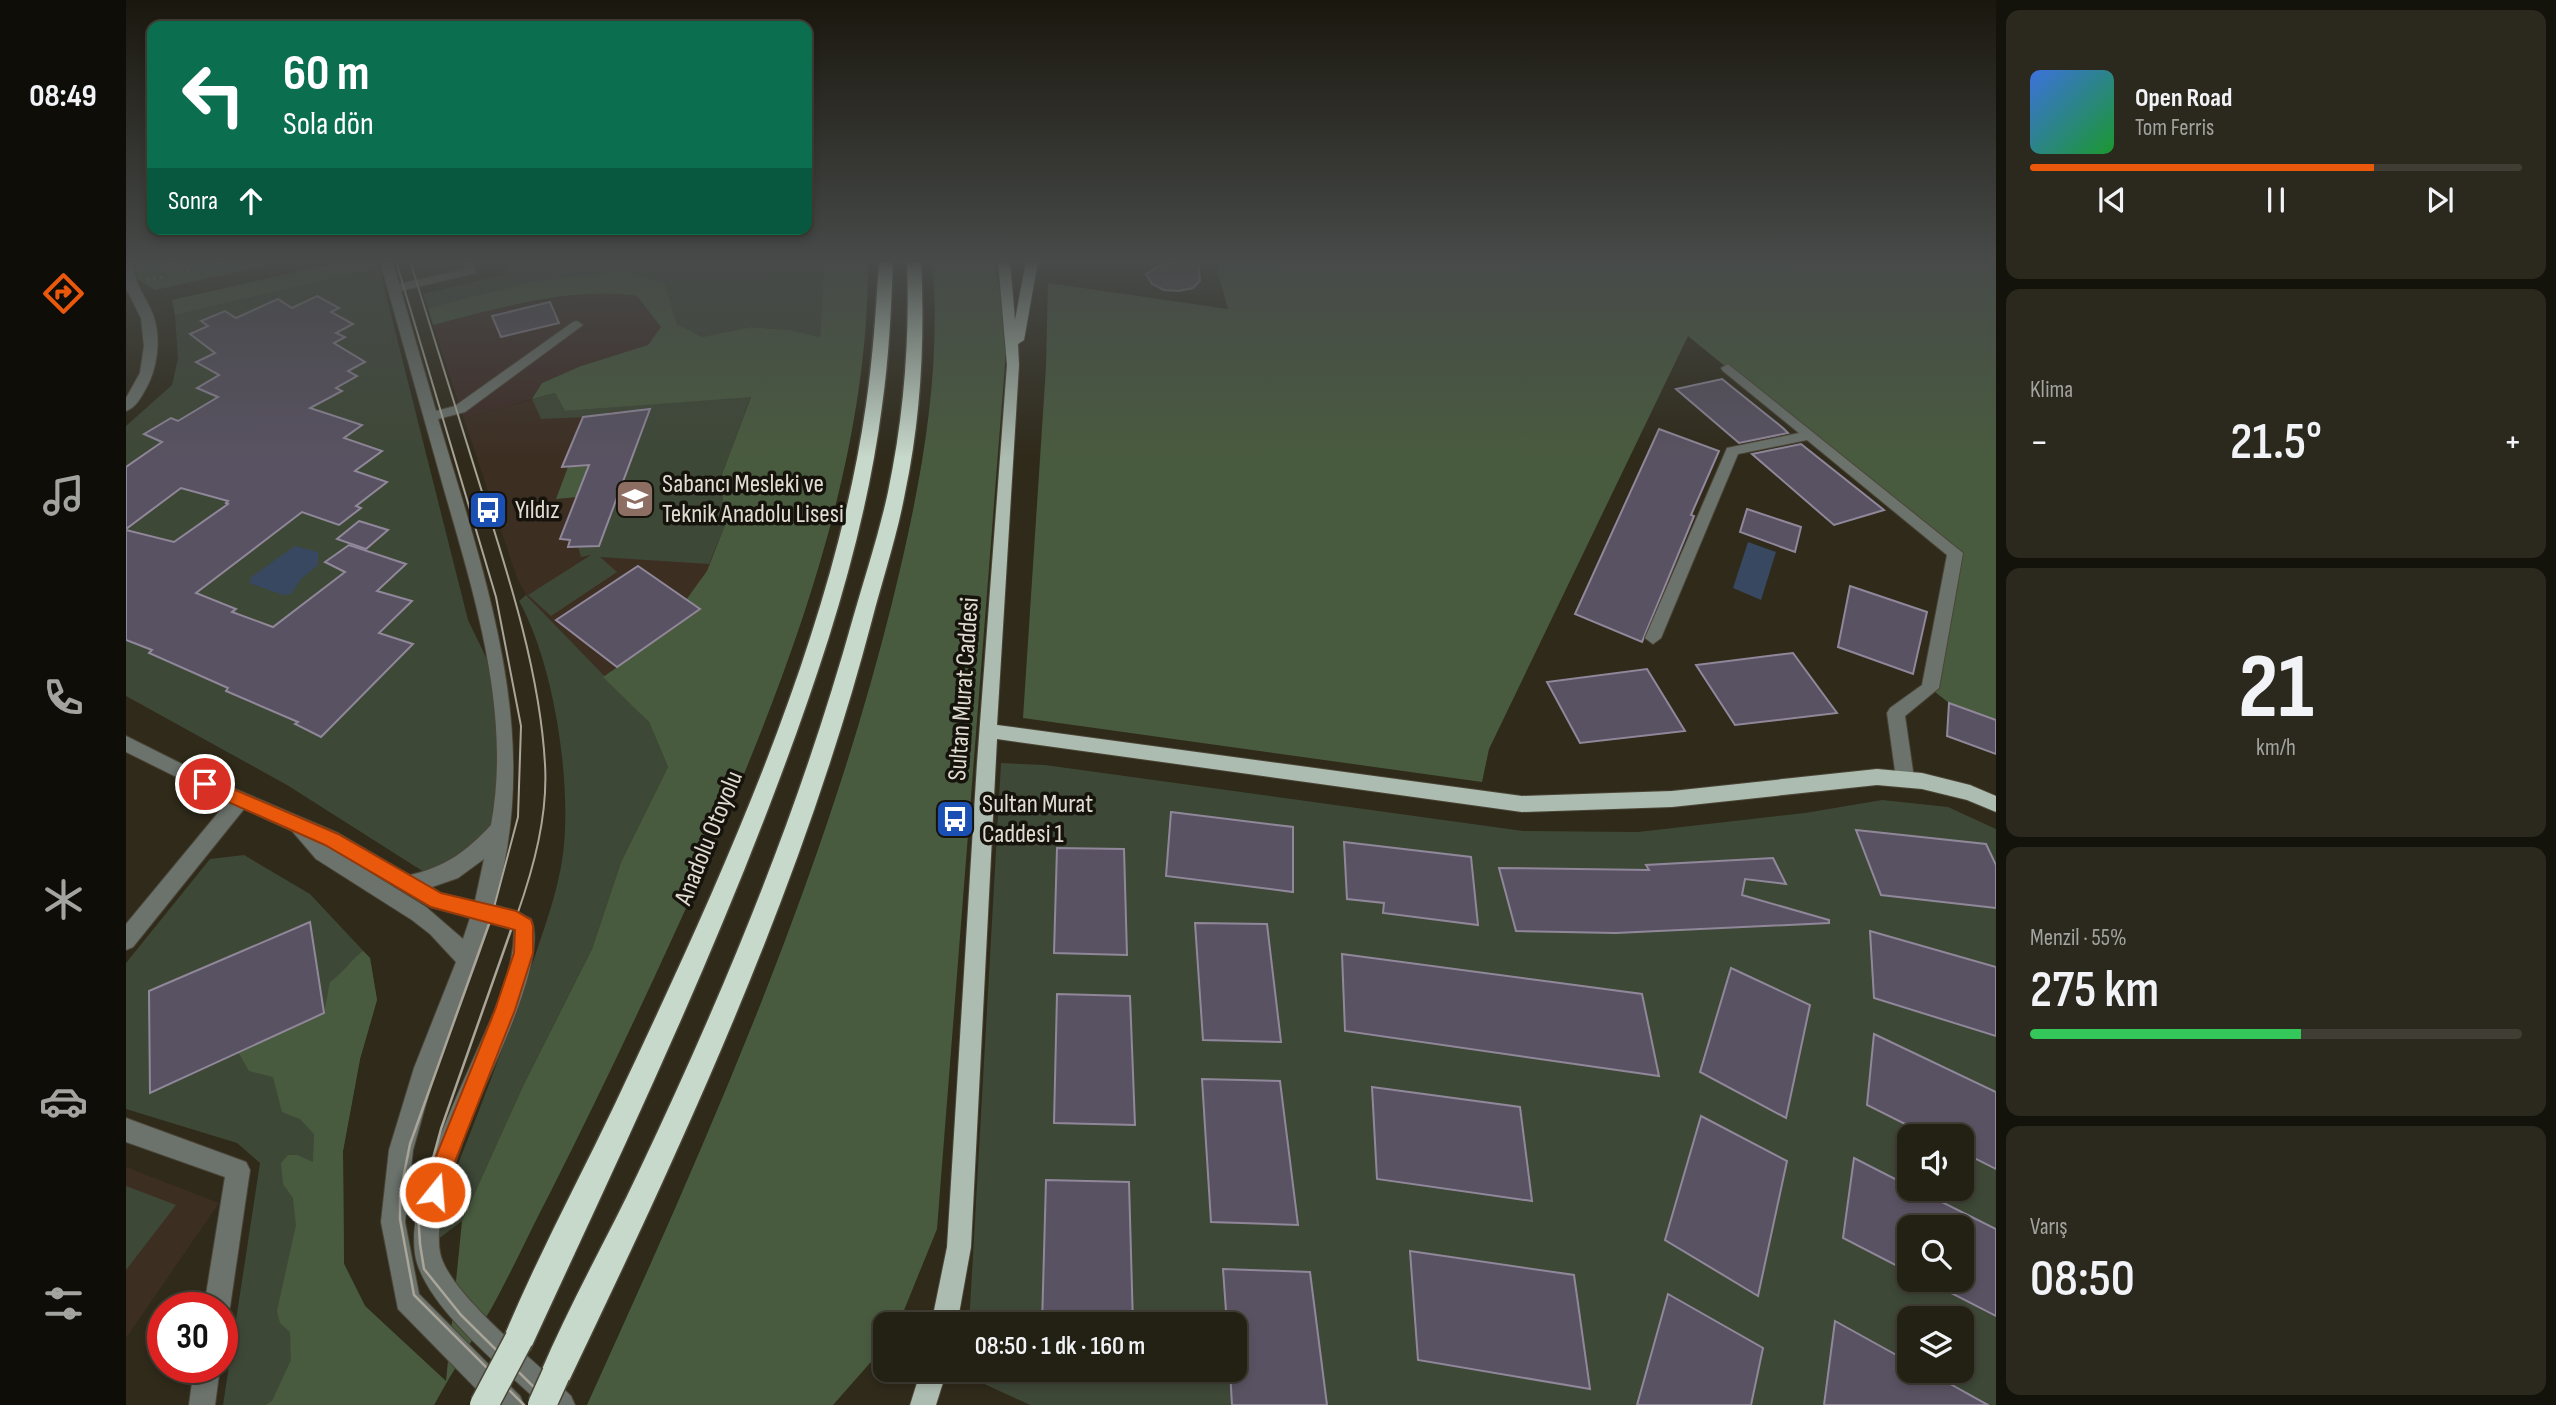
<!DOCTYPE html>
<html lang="tr">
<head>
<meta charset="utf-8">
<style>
  :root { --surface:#232014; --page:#2b281d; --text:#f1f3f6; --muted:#a3a3a0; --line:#403e34; --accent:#ea580c }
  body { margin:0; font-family:"Sofia Sans Condensed",sans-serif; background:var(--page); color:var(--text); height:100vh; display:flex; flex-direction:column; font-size:26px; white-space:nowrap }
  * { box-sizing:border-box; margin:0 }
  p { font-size:23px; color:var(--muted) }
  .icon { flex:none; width:38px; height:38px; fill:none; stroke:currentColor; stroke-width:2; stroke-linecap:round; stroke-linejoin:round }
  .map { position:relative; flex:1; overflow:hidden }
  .panel { display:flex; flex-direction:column; gap:10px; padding:10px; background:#13120b; width:560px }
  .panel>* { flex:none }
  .guide { position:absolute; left:21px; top:21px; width:665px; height:214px; border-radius:14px; box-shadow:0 4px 10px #0003,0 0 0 2px var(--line); background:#0b6e4f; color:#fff; overflow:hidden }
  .tools { position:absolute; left:1771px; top:1124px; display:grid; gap:14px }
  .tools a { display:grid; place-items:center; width:77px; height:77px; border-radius:14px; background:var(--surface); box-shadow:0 4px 10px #0003,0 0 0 2px var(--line); font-size:35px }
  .speed { position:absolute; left:21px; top:1292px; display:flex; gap:14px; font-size:35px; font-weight:700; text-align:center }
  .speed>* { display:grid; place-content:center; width:91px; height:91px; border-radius:50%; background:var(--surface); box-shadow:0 4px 10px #0003,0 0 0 2px var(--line); line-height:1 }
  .speed .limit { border:10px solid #d22; background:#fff; color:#111 }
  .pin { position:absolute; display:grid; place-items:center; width:60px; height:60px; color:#fff; margin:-30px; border:4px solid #fff; border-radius:50%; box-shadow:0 2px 7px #0007 }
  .me { position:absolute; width:77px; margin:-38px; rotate:17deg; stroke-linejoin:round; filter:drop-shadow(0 0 5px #0008) }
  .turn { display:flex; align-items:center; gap:24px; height:147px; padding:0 21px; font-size:32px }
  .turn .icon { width:91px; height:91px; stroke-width:2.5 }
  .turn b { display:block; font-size:49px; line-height:60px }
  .then { display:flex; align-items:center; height:66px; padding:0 21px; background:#0003; gap:14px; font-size:26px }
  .big { font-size:52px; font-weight:600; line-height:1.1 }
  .panel .widget { flex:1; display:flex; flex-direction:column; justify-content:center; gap:10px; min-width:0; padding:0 24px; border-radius:14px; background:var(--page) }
  .panel .dial { align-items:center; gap:0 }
  .dial b { font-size:91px; line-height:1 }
  .song { display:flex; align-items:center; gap:21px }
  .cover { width:84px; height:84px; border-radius:10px; background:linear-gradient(135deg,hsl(220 70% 55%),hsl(130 70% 35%)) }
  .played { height:7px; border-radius:4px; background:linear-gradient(90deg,var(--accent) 70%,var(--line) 70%) }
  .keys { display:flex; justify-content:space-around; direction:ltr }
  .heat { display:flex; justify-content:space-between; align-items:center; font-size:38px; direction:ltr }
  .charge { height:10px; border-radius:5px; background:linear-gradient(90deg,#34c759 55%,var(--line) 0) }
  .trip { position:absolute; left:747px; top:1312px; width:374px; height:70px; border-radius:14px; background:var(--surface); box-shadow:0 4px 10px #0003,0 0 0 2px var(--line); font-weight:600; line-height:70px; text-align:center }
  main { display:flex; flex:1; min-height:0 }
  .tab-bar { display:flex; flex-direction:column; width:126px; justify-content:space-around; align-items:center; background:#0e0d08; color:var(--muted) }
  .tab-bar .icon { width:49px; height:49px }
  .tab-bar .current { color:var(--accent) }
  .tab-bar b { font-size:32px; color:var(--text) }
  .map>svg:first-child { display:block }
  .commercial { fill:#3f2c27 }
  .built { fill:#39311a }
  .education { fill:#3d2e22 }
  .green { fill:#3e4837; fill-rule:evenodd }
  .forest { fill:#495b3f }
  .water { fill:#384861 }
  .building { fill:#595262; stroke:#90889a; stroke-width:2 }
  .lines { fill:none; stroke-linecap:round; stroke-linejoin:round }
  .minor-casing { stroke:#4b4637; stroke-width:2 }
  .major-casing { stroke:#4b4637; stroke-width:2 }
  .highway-casing { stroke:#4b4637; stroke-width:3 }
  .path { stroke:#827e70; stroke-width:3.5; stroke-dasharray:2 4.5; stroke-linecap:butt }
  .minor { fill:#6c736d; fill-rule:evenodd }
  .major { fill:#adbcb0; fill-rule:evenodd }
  .highway { fill:#c7d9cb; fill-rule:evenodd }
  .tram-far1 { stroke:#aaa599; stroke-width:2 }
  .tram { stroke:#aaa599; stroke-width:2.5 }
  .highway-bridge-casing { stroke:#4b4637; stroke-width:31; stroke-linecap:butt }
  .highway-bridge { stroke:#c7d9cb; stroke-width:28 }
  .route { fill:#ea580c; stroke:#983908; stroke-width:2 }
  .labels { text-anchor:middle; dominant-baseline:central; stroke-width:7; stroke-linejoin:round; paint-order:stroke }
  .poi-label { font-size:26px; fill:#e0dcd2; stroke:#15130c; text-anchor:start }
  .street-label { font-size:26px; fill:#e0dcd2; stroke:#15130c }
</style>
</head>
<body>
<main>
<nav class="tab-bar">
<b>08:49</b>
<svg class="icon current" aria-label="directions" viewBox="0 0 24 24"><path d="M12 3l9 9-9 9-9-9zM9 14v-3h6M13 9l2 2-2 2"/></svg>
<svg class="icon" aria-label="music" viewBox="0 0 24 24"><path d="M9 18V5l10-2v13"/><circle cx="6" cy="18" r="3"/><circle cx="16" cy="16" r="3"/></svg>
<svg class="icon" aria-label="phone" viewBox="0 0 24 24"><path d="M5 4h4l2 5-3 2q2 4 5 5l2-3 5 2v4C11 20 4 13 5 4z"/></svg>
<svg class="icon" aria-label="climate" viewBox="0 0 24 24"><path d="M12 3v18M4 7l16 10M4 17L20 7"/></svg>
<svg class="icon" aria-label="car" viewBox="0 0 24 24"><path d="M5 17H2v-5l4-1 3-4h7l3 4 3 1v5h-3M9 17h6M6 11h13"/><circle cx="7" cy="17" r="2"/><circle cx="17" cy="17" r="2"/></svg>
<svg class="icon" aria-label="filters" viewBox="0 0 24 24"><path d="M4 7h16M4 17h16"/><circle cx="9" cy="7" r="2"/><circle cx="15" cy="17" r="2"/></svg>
</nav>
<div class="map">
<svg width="1870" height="1405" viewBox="0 0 1870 1405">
  <rect width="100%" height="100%" fill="#2f2a1a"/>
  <polygon class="commercial" points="483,291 511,296 535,327 522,345 455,366 416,383 406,399 338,419 307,325 377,307"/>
  <polygon class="built" points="287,261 375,261 292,281"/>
  <g class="education">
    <polygon points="684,391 523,722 400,595 391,578 338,419 429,393"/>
    <polygon points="0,1167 93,1203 0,1338"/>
  </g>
  <g class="green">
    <polygon points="389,261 685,261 698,267 694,337 664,330 624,327 576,337 551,324 539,284 405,282 302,308 297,294 377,275"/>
    <polygon points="253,267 342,620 371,680 375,827 309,879 161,785 0,696 0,426 46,385 52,359 49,315"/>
    <polygon points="429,393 439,411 625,396 595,477 599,525 583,564 474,557 491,572 425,616 402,595 465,555 455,557 452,546 473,546 524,410 483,412 482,416 415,419 406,399"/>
    <path d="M400,595l123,127 19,45 -47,95 -29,87 -69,137 -61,135 -25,19 1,-25c32,-81 64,-162 92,-244 12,-37 28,-78 33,-117 9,-72 -9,-190 -44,-253z"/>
    <path d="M875,763l44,2 478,66 115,1 167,-19 77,-13 66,7 48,22v576h-966l-63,-29v-6h269v-45h-267zM1783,1136h53v52h-53zM1783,1227h53v52h-53zM1783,1318h53v52h-53z"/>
    <polygon points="118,855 184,894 244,958 251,1000 234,1059 217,1151 218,1264 239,1306 320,1382 308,1405 97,1405 134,1163 111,1143 0,1109 0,963 84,859"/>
    <polygon points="0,1186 50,1205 0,1270"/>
  </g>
  <g class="forest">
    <polygon points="10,261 41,261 41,267 70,261 158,261 29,290 11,279"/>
    <polygon points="219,261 249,261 253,267 49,315 46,300"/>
    <path d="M682,261h60c1,208 -82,419 -164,607 -49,110 -100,218 -154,325 -20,38 -38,78 -59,116 -19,32 -39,63 -57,96h-168l6,-4 19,-41 -1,-28 -10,-9 -3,-12 19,-86 -3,-27 -10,-14 -2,-21 7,-8h9l16,7 1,-28 -14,-15 -18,-7 -9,-35 -24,-6 -11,-19 86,-39 6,-31c13,-9 20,-21 33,-31l7,7 7,42 -17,59 -17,92 1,113 21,42 81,75 16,-160 61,-135 69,-137 29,-87 47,-95 -19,-45 -46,-45 97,-67 -14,-10 21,-29 18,-46 -4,-48 30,-80 -186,14 -10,-18 -23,6 10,-16 39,-17 67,-21 13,-18 -24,-31c-62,-10 -143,13 -204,29l-5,-17 103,-26 95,-11 39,13 12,40 25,13 48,-10 40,3 30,7 4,-70z"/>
    <path d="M806,261h62l11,56v47l-68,865 -39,96h-12l-1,21 -52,59h-246c118,-260 236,-524 305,-802 27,-110 51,-228 40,-342z"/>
    <polygon points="1089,261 1870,261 1870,720 1823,703 1804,688 1828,553 1562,336 1363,749 1356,782 897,718 920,367 922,283 1102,309"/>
    <polygon points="463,466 451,497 430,499 442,467"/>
  </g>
  <g class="water">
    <polygon points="1622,542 1650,552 1635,600 1607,588"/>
    <polygon points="169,546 192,552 192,565 175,579 165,594 157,595 123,583 125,577"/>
  </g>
  <g class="building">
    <polygon points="1052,261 1072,261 1074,281 1067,288 1053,291 1038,290 1026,284 1020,274 1032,267"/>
    <polygon points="191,296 213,308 205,312 227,324 210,333 219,337 208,343 239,362 222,371 231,376 210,388 216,391 184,408 236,425 218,438 256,451 229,471 261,482 230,506 235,508 213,525 176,512 70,593 110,609 106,612 147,627 219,572 199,562 223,545 280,564 251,591 286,601 253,633 287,644 195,737 169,724 172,722 100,691 102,688 23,653 26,650 0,640 0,530 48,542 102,504 100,503 102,501 55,488 0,529 0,467 36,442 18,434 45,418 52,421 92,397 71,388 93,375 70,362 89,353 64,334 82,326 75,321 99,311 110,318 152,299 166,308"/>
    <polygon points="424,302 433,323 375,337 366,316"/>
    <polygon points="1596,379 1657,428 1662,433 1613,443 1550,389"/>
    <polygon points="524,409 473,546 442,547 444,540 434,539 463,465 436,467 457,417"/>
    <polygon points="1533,429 1593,451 1565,515 1568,516 1516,642 1449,614"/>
    <polygon points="1675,444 1758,510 1708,525 1626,454"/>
    <polygon points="1621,509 1675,527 1669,552 1614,532"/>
    <polygon points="233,521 262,530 240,549 211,539"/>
    <polygon points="512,566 574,609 491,667 430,620"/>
    <polygon points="1724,586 1801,612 1787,674 1712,647"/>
    <polygon points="1667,653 1711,713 1609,725 1570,665"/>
    <polygon points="1521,669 1559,731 1454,743 1421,682"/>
    <polygon points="1823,703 1870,720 1870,754 1821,736"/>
    <polygon points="1045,812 1167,827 1167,892 1040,876"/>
    <polygon points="1730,830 1860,844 1870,865 1870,908 1755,895"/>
    <polygon points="1218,842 1345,857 1352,925 1257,913 1258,903 1221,899"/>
    <polygon points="931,848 998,849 1001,955 928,953"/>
    <polygon points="1647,858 1660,884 1619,879 1616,895 1703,920 1703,923 1490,933 1390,931 1373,868 1523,870 1520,865"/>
    <polygon points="184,922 198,1013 24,1093 23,991"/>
    <polygon points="1069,923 1141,924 1155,1042 1077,1040"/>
    <polygon points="1744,931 1870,967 1870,1036 1748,998"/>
    <polygon points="1216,954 1516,994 1533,1076 1219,1031"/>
    <polygon points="1605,968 1684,1005 1660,1118 1574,1072"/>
    <polygon points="931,994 1004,996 1009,1125 928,1123"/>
    <polygon points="1748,1034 1870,1092 1870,1169 1836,1152 1836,1136 1803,1136 1741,1105"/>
    <polygon points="1076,1079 1154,1081 1172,1225 1085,1222"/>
    <polygon points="1246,1087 1394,1107 1406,1201 1251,1179"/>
    <polygon points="1575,1116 1661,1161 1632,1296 1539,1240"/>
    <polygon points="1728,1158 1783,1186 1783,1188 1788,1188 1870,1229 1870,1316 1798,1279 1836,1279 1836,1227 1783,1227 1783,1272 1717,1238"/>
    <polygon points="920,1180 1003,1182 1007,1325 916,1325"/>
    <polygon points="1284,1251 1448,1275 1464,1389 1292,1360"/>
    <polygon points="1097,1269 1184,1272 1201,1405 1106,1405 1104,1370 1110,1370 1110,1325 1101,1325"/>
    <polygon points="1542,1294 1637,1348 1625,1405 1511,1405"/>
    <polygon points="1709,1321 1783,1362 1783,1370 1799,1370 1862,1405 1698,1405"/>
  </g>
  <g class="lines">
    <g class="minor-casing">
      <g id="minor">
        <path d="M0,261h7c0,21 11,33 19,51 10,24 6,58 -8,80 -4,7 -9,16 -18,19v-13l14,-25 4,-27 -3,-28 -15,-30z"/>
        <polygon points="42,261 54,261 54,264 48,267 44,266"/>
        <path d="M254,261h12l7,23 66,-15 -3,-8h12l1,12 -74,18 35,120 19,-5 118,-84 4,-1 6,4 -118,87 -27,7c48,161 106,319 56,486l22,6 15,8c18,39 -42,155 -58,195 -11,28 -21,57 -28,86 -5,19 -10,44 -2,62 18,41 94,101 128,134l4,9h-33c-38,-36 -109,-92 -125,-142 -16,-53 40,-166 62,-217 16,-36 35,-75 35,-116l-25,-7 -12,37 -41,108 -23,82 -8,72 14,72 101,102 4,9h-32l-94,-96 -17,-87 8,-72 25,-82 42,-106 -26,-28 -18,-14 -96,-61 -24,-28 -48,-22 -111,138 -7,3v-26l101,-122 -101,-50v-16l86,43 126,54 72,42c35,-8 56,-23 81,-50 21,-113 -17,-231 -48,-339 -21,-75 -42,-149 -63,-225zM219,857l85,50 40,11 -7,21 -37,-32zM358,859l-9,42 -34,-8 -9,-6 26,-9z"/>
        <polygon points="1602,364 1837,553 1813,688 1779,716 1788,778 1786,783 1779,786 1772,783 1770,778 1761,713 1764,708 1796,685 1821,555 1681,440 1612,454 1535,638 1527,644 1519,638 1601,448 1673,433 1597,371 1595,368"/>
        <polygon points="0,1118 120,1162 124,1170 104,1307 100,1316 96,1318 96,1307 78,1307 99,1177 0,1142"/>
        <polygon points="68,1367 94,1367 89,1405 63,1405"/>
      </g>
    </g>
    <g class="major-casing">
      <g id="major">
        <polygon points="872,261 884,261 889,320 900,261 912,261 898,340 892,344 893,365 871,725 1396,796 1546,791 1751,769 1796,773 1844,785 1870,796 1870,812 1841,800 1796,789 1751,785 1546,807 1396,812 871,739 845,1247 831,1325 805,1325 821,1247 851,763 881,365"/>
        <polygon points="795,1370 821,1370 810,1405 784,1405"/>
      </g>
    </g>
    <g class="highway-casing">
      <g id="highway">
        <path d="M753,261h14c-2,49 -4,97 -11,145 -17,132 -60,261 -107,385 -72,191 -160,375 -245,559l-11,5 -11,-5 -5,-11c33,-80 75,-157 112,-235 101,-215 217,-462 251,-699 7,-48 10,-95 13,-144z"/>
        <path d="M781,261h14c4,78 0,156 -16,232 -8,43 -22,85 -33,127 -70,267 -186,517 -305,765l-11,5 -11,-5 -5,-11c29,-69 67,-135 99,-203 85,-179 161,-362 214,-553 12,-42 26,-84 35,-126 16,-76 22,-153 19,-231z"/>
      </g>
    </g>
    <g class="path">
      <polyline points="62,271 105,261"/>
      <polyline points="21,280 40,276"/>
    </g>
    <use href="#minor" class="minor"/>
    <use href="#major" class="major"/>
    <use href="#highway" class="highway"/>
    <g class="tram-far1">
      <polyline points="270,261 370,597 395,726 392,817 366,915"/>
      <path d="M284,261c24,78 49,156 73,234 27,85 57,179 62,269 3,51 -11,103 -28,151"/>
    </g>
    <g class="tram">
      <polyline points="367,913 284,1144 274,1194 274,1219 288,1295 398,1405"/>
      <polyline points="391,913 315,1129 292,1213 294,1244 298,1269 335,1315 426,1405"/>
    </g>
    <g class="highway-bridge-casing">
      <g id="highway-bridge">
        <polyline points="358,1405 393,1339"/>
        <polyline points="416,1405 430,1374"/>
      </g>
    </g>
    <use href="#highway-bridge" class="highway-bridge"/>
  </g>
  <linearGradient id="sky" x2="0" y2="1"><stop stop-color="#1a170e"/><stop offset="0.57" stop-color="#474a49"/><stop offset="1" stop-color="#474a49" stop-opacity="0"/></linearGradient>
  <rect width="1870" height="458" fill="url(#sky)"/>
  <polygon class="route" points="79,777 212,834 315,893 390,911 405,920 407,926 407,953 389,1010 330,1159 317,1200 309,1203 301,1200 298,1192 309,1159 369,1010 388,953 389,930 305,907 199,845 73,789 71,784 73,779"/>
  <defs>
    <g id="school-square" transform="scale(2.0125)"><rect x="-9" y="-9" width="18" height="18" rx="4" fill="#8d6e63" stroke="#15130c"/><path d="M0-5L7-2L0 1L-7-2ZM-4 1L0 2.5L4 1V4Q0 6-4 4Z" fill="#fff"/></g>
    <g id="bus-square" transform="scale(2.0125)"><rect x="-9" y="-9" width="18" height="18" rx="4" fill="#1a4fb4" stroke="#15130c"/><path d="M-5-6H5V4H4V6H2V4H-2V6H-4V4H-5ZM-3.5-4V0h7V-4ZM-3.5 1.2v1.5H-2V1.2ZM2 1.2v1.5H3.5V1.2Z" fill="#fff"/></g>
  </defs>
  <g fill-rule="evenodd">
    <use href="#school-square" x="509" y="499"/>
    <use href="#bus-square" x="362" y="510"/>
    <use href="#bus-square" x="829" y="819"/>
  </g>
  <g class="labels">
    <g class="poi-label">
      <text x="536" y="484">Sabancı Mesleki ve<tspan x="536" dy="30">Teknik Anadolu Lisesi</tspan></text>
      <text x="389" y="510">Yıldız</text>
      <text x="856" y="804">Sultan Murat<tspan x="856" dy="30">Caddesi 1</tspan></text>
    </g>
    <g class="street-label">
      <text transform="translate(838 689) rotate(-86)">Sultan Murat Caddesi</text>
      <text transform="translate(583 838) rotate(-68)">Anadolu Otoyolu</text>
    </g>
  </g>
</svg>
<div class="tools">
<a><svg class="icon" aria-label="sound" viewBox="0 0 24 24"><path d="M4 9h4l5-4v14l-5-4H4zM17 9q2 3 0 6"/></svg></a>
<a><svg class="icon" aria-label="search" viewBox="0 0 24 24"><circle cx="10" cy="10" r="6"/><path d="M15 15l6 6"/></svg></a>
<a><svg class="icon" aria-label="layers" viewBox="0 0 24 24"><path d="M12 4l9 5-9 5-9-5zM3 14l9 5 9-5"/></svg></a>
</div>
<div class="speed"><div class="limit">30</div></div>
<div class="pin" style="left:79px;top:784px;background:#d93025"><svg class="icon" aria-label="arrive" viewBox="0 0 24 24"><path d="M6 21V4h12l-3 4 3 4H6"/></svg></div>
<svg class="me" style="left:309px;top:1192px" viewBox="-20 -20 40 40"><circle r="17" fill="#ea580c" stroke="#fff" stroke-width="3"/><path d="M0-11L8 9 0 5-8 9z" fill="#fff"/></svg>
<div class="trip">08:50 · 1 dk · 160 m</div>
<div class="guide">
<div class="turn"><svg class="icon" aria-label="left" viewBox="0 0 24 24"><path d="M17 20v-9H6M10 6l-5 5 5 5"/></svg><div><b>60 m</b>Sola dön</div></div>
<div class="then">Sonra<svg class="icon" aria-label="ahead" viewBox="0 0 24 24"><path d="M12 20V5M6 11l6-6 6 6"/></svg></div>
</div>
</div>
<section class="panel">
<div class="widget">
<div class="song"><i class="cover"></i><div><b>Open Road</b><p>Tom Ferris</p></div></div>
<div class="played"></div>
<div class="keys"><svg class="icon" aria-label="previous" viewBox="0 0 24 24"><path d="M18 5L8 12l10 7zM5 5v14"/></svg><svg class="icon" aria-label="pause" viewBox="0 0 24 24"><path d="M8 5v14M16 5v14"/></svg><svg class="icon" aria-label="next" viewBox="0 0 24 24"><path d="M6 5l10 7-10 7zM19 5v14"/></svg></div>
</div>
<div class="widget"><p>Klima</p>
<div class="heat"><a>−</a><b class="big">21.5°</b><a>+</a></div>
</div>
<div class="widget dial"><b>21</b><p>km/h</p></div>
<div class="widget"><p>Menzil · 55%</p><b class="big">275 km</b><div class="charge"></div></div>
<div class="widget"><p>Varış</p><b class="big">08:50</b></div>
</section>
</main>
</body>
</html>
